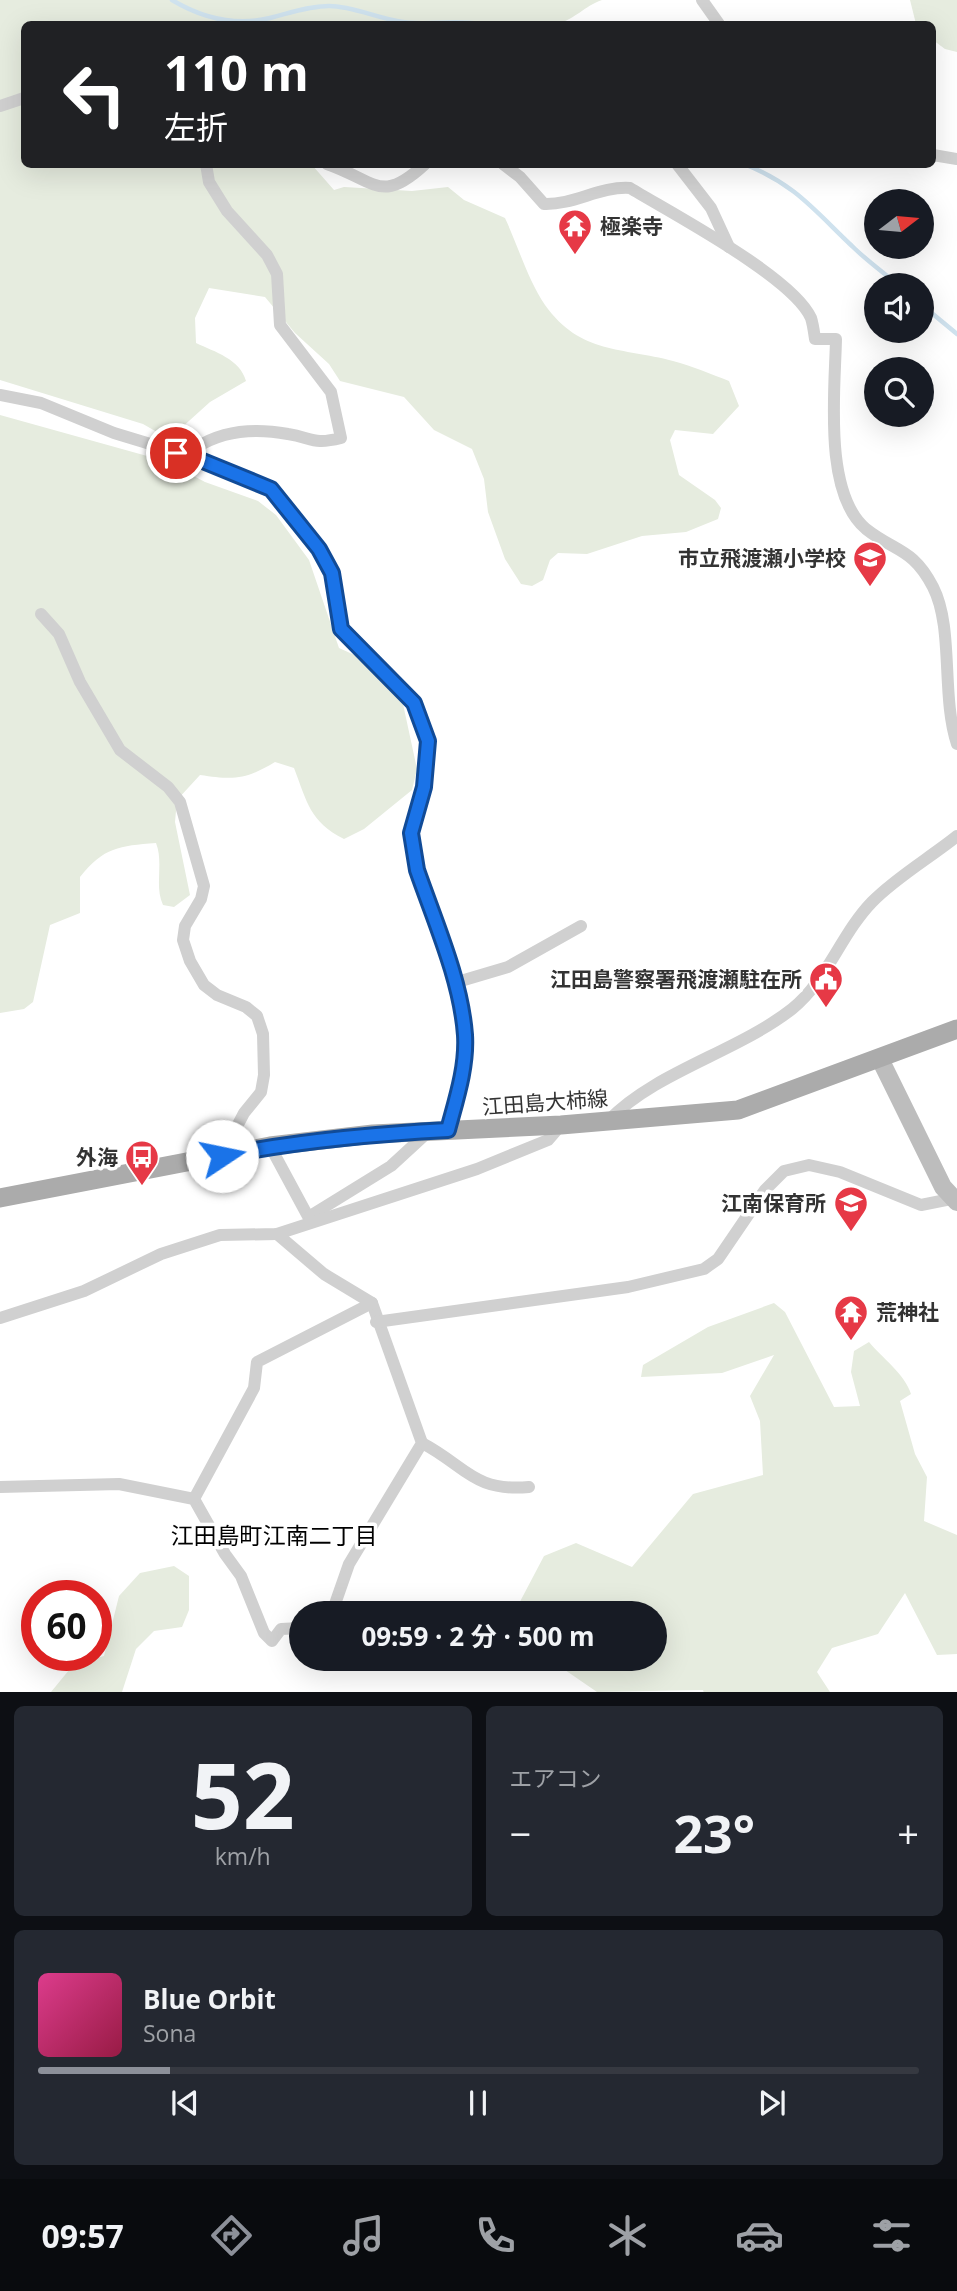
<!DOCTYPE html>
<html lang="ja">
<head>
<meta charset="utf-8">
<style>
  :root { --surface:#171b24; --page:#242831; --text:#f1f3f6; --muted:#9ea1a6; --line:#363941; --accent:#8c9099 }
  body { margin:0; font-family:"Open Sans","Noto Sans JP",sans-serif; background:var(--page); color:var(--text); height:100vh; display:flex; flex-direction:column; font-size:26px; white-space:nowrap }
  * { box-sizing:border-box; margin:0 }
  p { font-size:23px; color:var(--muted) }
  .icon { flex:none; width:38px; height:38px; fill:none; stroke:currentColor; stroke-width:2; stroke-linecap:round; stroke-linejoin:round }
  .map { position:relative; height:1692px; overflow:hidden }
  .panel { display:flex; flex-direction:column; gap:14px; padding:14px; background:#0d0f14; flex:1 }
  .panel>* { flex:none }
  .hud { position:absolute; left:21px; top:21px; width:915px; height:147px; border-radius:10px; box-shadow:0 7px 28px #0002; background:#202124; color:#fff; overflow:hidden }
  .needle { width:46px; rotate:74deg }
  .tools { position:absolute; left:864px; top:189px; display:grid; gap:14px }
  .tools a { display:grid; place-items:center; width:70px; height:70px; border-radius:50%; background:var(--surface); box-shadow:0 7px 28px #0002; font-size:35px }
  .speed { position:absolute; left:21px; top:1580px; display:flex; gap:14px; font-size:35px; font-weight:700; text-align:center }
  .speed>* { display:grid; place-content:center; width:91px; height:91px; border-radius:50%; background:var(--surface); box-shadow:0 7px 28px #0002; line-height:1 }
  .speed .limit { border:10px solid #d22; background:#fff; color:#111 }
  .pin { position:absolute; display:grid; place-items:center; width:60px; height:60px; color:#fff; margin:-30px; border:4px solid #fff; border-radius:50%; box-shadow:0 2px 7px #0007 }
  .me { position:absolute; width:77px; margin:-38px; rotate:79deg; stroke-linejoin:round; filter:drop-shadow(0 0 5px #0008) }
  .turn { display:flex; align-items:center; gap:24px; height:147px; padding:0 28px; font-size:32px }
  .turn .icon { width:91px; height:91px; stroke-width:2.5 }
  .turn b { display:block; font-size:49px; line-height:60px }
  .big { font-size:52px; font-weight:700; line-height:1.1 }
  .panel .card { flex:1; display:flex; flex-direction:column; justify-content:center; gap:10px; min-width:0; padding:0 24px; border-radius:10px; background:var(--page) }
  .panel .dial { align-items:center; gap:0 }
  .dial b { font-size:91px; line-height:1 }
  .song { display:flex; align-items:center; gap:21px }
  .cover { width:84px; height:84px; border-radius:10px; background:linear-gradient(135deg,hsl(330 70% 55%),hsl(340 70% 35%)) }
  .played { height:7px; border-radius:4px; background:linear-gradient(90deg,var(--accent) 15%,var(--line) 15%) }
  .keys { display:flex; justify-content:space-around; direction:ltr }
  .heat { display:flex; justify-content:space-between; align-items:center; font-size:38px; direction:ltr }
  .panel .tiles { flex:1; display:grid; gap:14px; grid-template-columns:1fr 1fr }
  .card:last-child { grid-column:span 2 }
  .trip { position:absolute; left:289px; top:1601px; width:378px; height:70px; border-radius:35px; background:var(--surface); box-shadow:0 7px 28px #0002; font-weight:700; line-height:70px; text-align:center }
  .tab-bar { display:flex; height:112px; justify-content:space-around; align-items:center; background:#090b0e; color:var(--muted) }
  .tab-bar .icon { width:49px; height:49px }
  .tab-bar .selected { color:var(--accent) }
  .tab-bar b { font-size:32px; color:var(--text) }
  .map>svg:first-child { display:block }
  .green { fill:#e6ecdf }
  .lines { fill:none; stroke-linecap:round; stroke-linejoin:round }
  .stream { stroke:#cfe2ee; stroke-width:4.5 }
  .street { stroke:#d0d0d0; stroke-width:12 }
  .secondary { stroke:#bdbdbd; stroke-width:18 }
  .primary { stroke:#ababab; stroke-width:19 }
  .route-casing { stroke:#114b97; stroke-width:18 }
  .route { stroke:#1a73e8; stroke-width:12 }
  .labels { text-anchor:middle; dominant-baseline:central; stroke-width:7; stroke-linejoin:round; paint-order:stroke }
  .poi-label { font-size:21px; font-weight:bold; fill:#333; stroke:#fff; text-anchor:end }
  .street-label { font-size:21px; fill:#333; stroke:#fff }
  .neighbourhood-label { font-size:23px; fill:#000; stroke:#fff }
</style>
</head>
<body>
<div class="map">
<svg width="957" height="1693" viewBox="0 0 957 1693">
  <rect width="100%" height="100%" fill="#fff"/>
  <g class="green">
    <path d="M0,0h602c-19,7 -25,18 -45,24h-533v140l288,1 22,25 10,-3 68,4 36,-4 16,13 41,18c13,28 23,62 40,87 36,50 77,42 128,56 19,5 38,13 56,20l10,25 -26,28 -38,-4 -5,10 9,35 36,25 6,8 -3,11 -32,13 -44,4 -55,18 -29,-1 -8,7 -7,20 -11,6 -11,-2 -16,-25 -17,-47 -4,-33 -12,-30 -38,-19 -30,-33 -64,-16 -11,-17 -34,-31 -30,-36 -56,-9 -14,30 1,25c19,9 44,16 50,38l-36,21 -41,37 -26,-15 -143,-44z"/>
    <polygon points="910,0 957,0 957,52 945,49 933,40 933,24 916,24"/>
    <path d="M0,415l165,46 40,21 53,19 18,14 33,45 30,88 31,14 33,42 14,65 -5,21 -48,39 -20,10c-34,-17 -37,-37 -50,-71l-19,-6c-30,18 -41,18 -75,13l-23,25 -2,22 15,73 -16,12 -11,-2c-9,-19 1,-42 -7,-62 -37,3 -52,4 -76,34v36l-30,12 -17,77 -9,7 -24,4z"/>
    <path d="M774,1303l11,9 49,95 26,-1 -9,-34 3,-21 15,-9c13,16 36,32 42,52l-11,7 15,53 12,23 -3,44 33,14v119l-20,1 -32,-62 -27,41 -46,14 -15,24 13,20 -126,1 -1,-3 -106,2 -48,-33h105v-45l-140,-1 30,-57 32,-13 56,24 61,-73 70,-19 -3,-54 -10,-25 24,-41 -52,18 -81,4 2,-12 65,-38z"/>
    <polygon points="174,1566 189,1576 189,1610 182,1627 154,1631 136,1649 122,1692 51,1692 74,1664 104,1656 119,1596 140,1573"/>
  </g>
  <g class="lines">
    <g class="stream">
      <path d="M172,0c30,18 64,26 98,18 20,-5 39,-12 59,-12 24,0 50,13 74,16 25,4 50,-3 76,2"/>
      <path d="M744,164c51,20 70,46 108,82 14,14 31,26 46,39"/>
      <polyline points="922,305 957,334"/>
    </g>
    <g class="street">
      <polyline points="702,0 719,24"/>
      <polyline points="0,106 24,98"/>
      <polyline points="933,155 957,159"/>
      <path d="M327,164c49,17 54,41 98,0"/>
      <path d="M503,164l17,13 24,27c30,1 56,-18 86,-16 41,25 163,89 181,130 2,6 3,14 4,21h21c-1,51 -13,154 30,190 29,23 47,19 67,58 21,41 8,109 24,157"/>
      <polyline points="677,164 711,208 729,247"/>
      <polyline points="0,395 41,403 114,433 193,457 271,489 319,549 332,573 341,629 414,703 428,741 424,787 411,833 417,870 454,983 465,1036 461,1079 448,1130"/>
      <path d="M193,457l4,-10c27,-17 59,-19 91,-13 25,4 25,11 53,4l-10,-46 -51,-67 -3,-51 -10,-19 -40,-44 -18,-29 -3,-18"/>
      <polyline points="41,614 59,634 80,682 120,750 168,787 180,802 204,886 201,899 185,926 183,940 190,961 204,985 217,995 246,1007 257,1016 263,1034 264,1075 261,1092 244,1113 222,1155"/>
      <polyline points="454,983 508,967 581,926"/>
      <path d="M609,1120c46,-48 128,-68 183,-111 35,-28 49,-75 80,-107 23,-24 59,-45 85,-66"/>
      <polyline points="270,1146 311,1222"/>
      <polyline points="310,1216 391,1166 428,1132"/>
      <polyline points="277,1234 324,1274 372,1303 422,1443 349,1564 335,1604 326,1614"/>
      <polyline points="0,1318 84,1291 161,1254 220,1235 277,1234 477,1169 548,1140 561,1125"/>
      <polyline points="376,1322 628,1287 704,1269 718,1259 765,1190 784,1171 809,1165 840,1172 921,1205 951,1199"/>
      <path d="M422,1443c44,23 51,49 107,44"/>
      <polyline points="0,1487 119,1484 194,1499 225,1554 241,1576 264,1633 272,1641 281,1629 301,1628"/>
      <polyline points="194,1499 254,1388 257,1362 372,1303"/>
    </g>
    <polyline class="secondary" points="880,1059 943,1187 957,1202"/>
    <polyline class="primary" points="0,1198 270,1146 373,1134 561,1125 738,1110 957,1029"/>
  </g>
  <g class="lines">
    <g class="route-casing">
      <path id="route" d="M176,453l17,4 78,32 48,60 13,24 9,56 73,74 14,38 -4,46 -13,46 6,37c18,52 44,110 48,165 2,32 -9,65 -17,95 -76,4 -151,11 -226,26"/>
    </g>
    <use href="#route" class="route"/>
  </g>
  <defs>
    <g id="temple-pin" transform="scale(1.75)"><path d="M0 17L-7.5 6A9.5 9.5 0 1 1 7.5 6Z" fill="#e63946" stroke="#fff"/><path d="M0-6L5-2H3V0L6.5 2.5H4V6H1.5V3h-3V6H-4V2.5H-6.5L-3 0V-2H-5Z" fill="#fff"/></g>
    <g id="school-pin" transform="scale(1.75)"><path d="M0 17L-7.5 6A9.5 9.5 0 1 1 7.5 6Z" fill="#e63946" stroke="#fff"/><path d="M0-5L7-2L0 1L-7-2ZM-4 1L0 2.5L4 1V4Q0 6-4 4Z" fill="#fff"/></g>
    <g id="civic-pin" transform="scale(1.75)"><path d="M0 17L-7.5 6A9.5 9.5 0 1 1 7.5 6Z" fill="#e63946" stroke="#fff"/><path d="M-.6-6.5H3V-4.5H.6V-3L4-1V1h2V6H-6V1h2V-1L-.6-3ZM-1.2 2.5V6h2.4V2.5Z" fill="#fff"/></g>
    <g id="bus-pin" transform="scale(1.75)"><path d="M0 17L-7.5 6A9.5 9.5 0 1 1 7.5 6Z" fill="#e63946" stroke="#fff"/><path d="M-5-6H5V4H4V6H2V4H-2V6H-4V4H-5ZM-3.5-4V0h7V-4ZM-3.5 1.2v1.5H-2V1.2ZM2 1.2v1.5H3.5V1.2Z" fill="#fff"/></g>
  </defs>
  <g fill-rule="evenodd">
    <use href="#temple-pin" x="575" y="226"/>
    <use href="#school-pin" x="870" y="558"/>
    <use href="#civic-pin" x="826" y="979"/>
    <use href="#bus-pin" x="142" y="1157"/>
    <use href="#school-pin" x="851" y="1203"/>
    <use href="#temple-pin" x="851" y="1312"/>
  </g>
  <g class="labels">
    <g class="poi-label">
      <text x="600" y="226" text-anchor="start">極楽寺</text>
      <text x="846" y="558">市立飛渡瀬小学校</text>
      <text x="802" y="979">江田島警察署飛渡瀬駐在所</text>
      <text x="118" y="1157">外海</text>
      <text x="826" y="1203">江南保育所</text>
      <text x="876" y="1312" text-anchor="start">荒神社</text>
    </g>
    <g class="street-label">
      <text transform="translate(545 1102) rotate(-4)">江田島大柿線</text>
    </g>
    <g class="neighbourhood-label">
      <text x="274" y="1535">江田島町江南二丁目</text>
    </g>
  </g>
</svg>
<div class="tools">
<a><svg class="needle" viewBox="-14 -14 28 28"><path d="M0-13l5 13h-10z" fill="#e53935"/><path d="M0 13l5-13h-10z" fill="#9ea1a6"/></svg></a>
<a><svg class="icon" aria-label="sound" viewBox="0 0 24 24"><path d="M4 9h4l5-4v14l-5-4H4zM17 9q2 3 0 6"/></svg></a>
<a><svg class="icon" aria-label="search" viewBox="0 0 24 24"><circle cx="10" cy="10" r="6"/><path d="M15 15l6 6"/></svg></a>
</div>
<div class="speed"><div class="limit">60</div></div>
<div class="pin" style="left:176px;top:453px;background:#d93025"><svg class="icon" aria-label="arrive" viewBox="0 0 24 24"><path d="M6 21V4h12l-3 4 3 4H6"/></svg></div>
<svg class="me" style="left:222px;top:1156px" viewBox="-20 -20 40 40"><circle r="19" fill="#fff"/><path d="M0-13L10 11 0 6-10 11z" fill="#1a73e8"/></svg>
<div class="trip">09:59 · 2 分 · 500 m</div>
<div class="hud">
<div class="turn"><svg class="icon" aria-label="left" viewBox="0 0 24 24"><path d="M17 20v-9H6M10 6l-5 5 5 5"/></svg><div><b>110 m</b>左折</div></div>
</div>
</div>
<section class="panel">
<div class="tiles">
<div class="card dial"><b>52</b><p>km/h</p></div>
<div class="card"><p>エアコン</p>
<div class="heat"><a>−</a><b class="big">23°</b><a>+</a></div>
</div>
<div class="card">
<div class="song"><i class="cover"></i><div><b>Blue Orbit</b><p>Sona</p></div></div>
<div class="played"></div>
<div class="keys"><svg class="icon" aria-label="previous" viewBox="0 0 24 24"><path d="M18 5L8 12l10 7zM5 5v14"/></svg><svg class="icon" aria-label="pause" viewBox="0 0 24 24"><path d="M8 5v14M16 5v14"/></svg><svg class="icon" aria-label="next" viewBox="0 0 24 24"><path d="M6 5l10 7-10 7zM19 5v14"/></svg></div>
</div>
</div>
</section>
<nav class="tab-bar">
<b>09:57</b>
<svg class="icon selected" aria-label="directions" viewBox="0 0 24 24"><path d="M12 3l9 9-9 9-9-9zM9 14v-3h6M13 9l2 2-2 2"/></svg>
<svg class="icon" aria-label="music" viewBox="0 0 24 24"><path d="M9 18V5l10-2v13"/><circle cx="6" cy="18" r="3"/><circle cx="16" cy="16" r="3"/></svg>
<svg class="icon" aria-label="phone" viewBox="0 0 24 24"><path d="M5 4h4l2 5-3 2q2 4 5 5l2-3 5 2v4C11 20 4 13 5 4z"/></svg>
<svg class="icon" aria-label="climate" viewBox="0 0 24 24"><path d="M12 3v18M4 7l16 10M4 17L20 7"/></svg>
<svg class="icon" aria-label="car" viewBox="0 0 24 24"><path d="M5 17H2v-5l4-1 3-4h7l3 4 3 1v5h-3M9 17h6M6 11h13"/><circle cx="7" cy="17" r="2"/><circle cx="17" cy="17" r="2"/></svg>
<svg class="icon" aria-label="filters" viewBox="0 0 24 24"><path d="M4 7h16M4 17h16"/><circle cx="9" cy="7" r="2"/><circle cx="15" cy="17" r="2"/></svg>
</nav>
</body>
</html>
